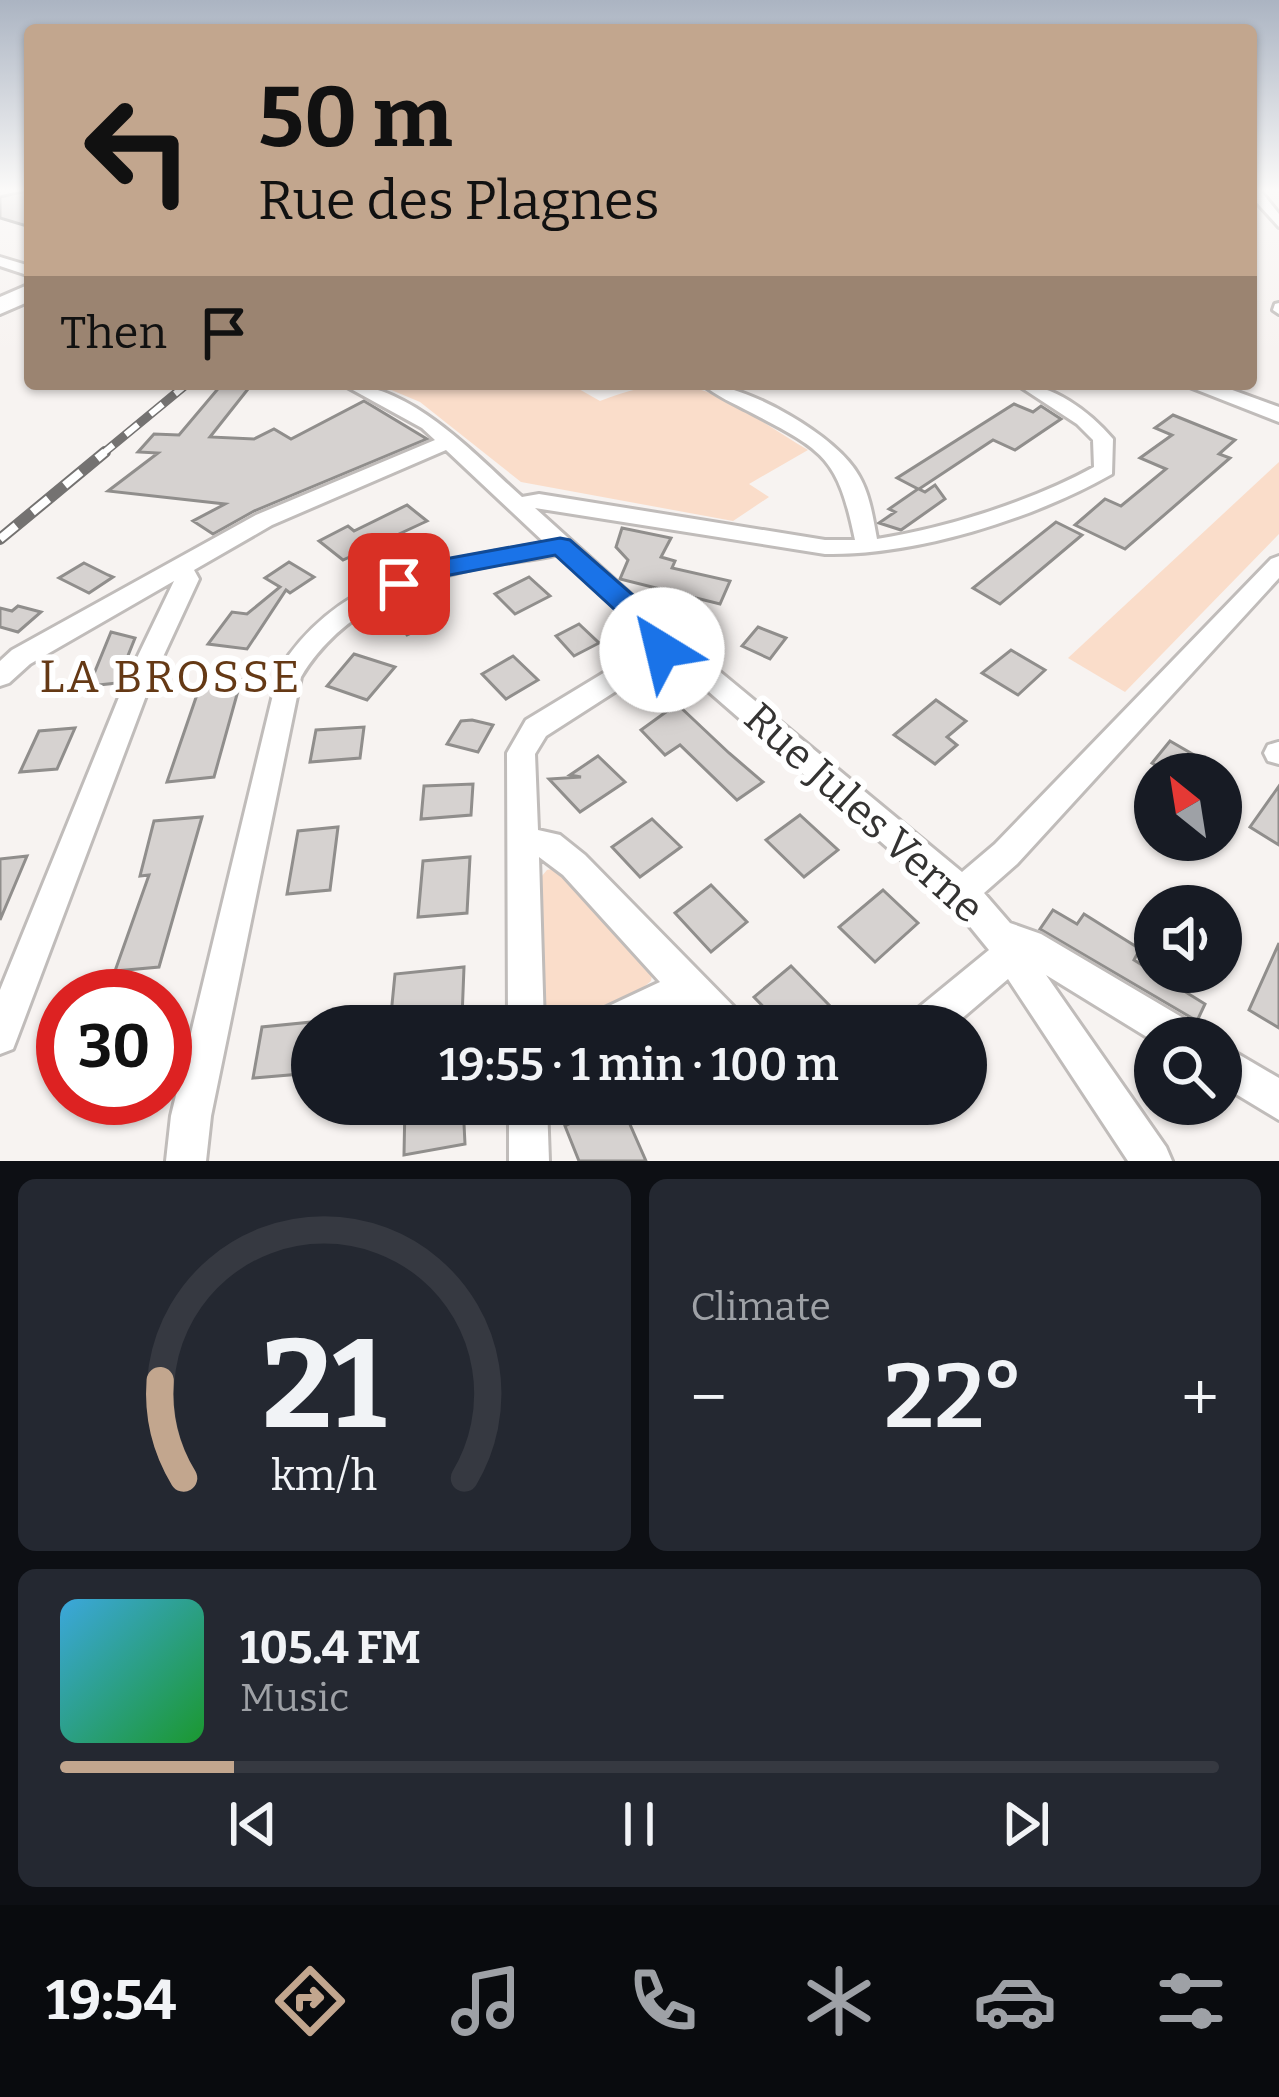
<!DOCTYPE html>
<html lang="en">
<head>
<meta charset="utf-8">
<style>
  :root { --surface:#171b24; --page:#242831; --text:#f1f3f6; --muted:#9ea1a6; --line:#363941; --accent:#c2a68e }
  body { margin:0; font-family:Bitter,serif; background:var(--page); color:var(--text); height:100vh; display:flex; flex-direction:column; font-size:45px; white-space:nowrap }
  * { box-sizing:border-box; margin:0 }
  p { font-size:39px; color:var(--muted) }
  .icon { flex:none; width:66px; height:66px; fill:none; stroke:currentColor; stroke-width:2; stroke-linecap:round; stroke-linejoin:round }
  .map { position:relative; height:1161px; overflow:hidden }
  .side { display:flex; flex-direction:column; gap:18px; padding:18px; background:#0d0f14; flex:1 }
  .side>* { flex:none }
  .guide { position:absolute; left:24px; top:24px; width:1233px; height:366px; border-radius:12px; box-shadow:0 3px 9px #0004; background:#c2a68e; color:#111; overflow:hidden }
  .needle { width:78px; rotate:330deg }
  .fabs { position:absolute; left:1134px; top:753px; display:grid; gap:24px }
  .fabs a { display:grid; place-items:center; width:108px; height:108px; border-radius:50%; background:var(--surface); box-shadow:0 3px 9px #0004; font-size:60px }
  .speed { position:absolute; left:36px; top:969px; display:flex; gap:24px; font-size:60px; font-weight:700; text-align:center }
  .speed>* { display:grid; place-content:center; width:156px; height:156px; border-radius:50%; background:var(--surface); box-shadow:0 3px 9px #0004; line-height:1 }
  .speed .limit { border:18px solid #d22; background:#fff; color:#111 }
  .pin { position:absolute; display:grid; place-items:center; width:102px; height:102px; color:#fff; margin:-51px; border-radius:24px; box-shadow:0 6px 18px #0006 }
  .me { position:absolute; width:132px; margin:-66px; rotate:324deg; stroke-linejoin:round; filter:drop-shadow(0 0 9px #0008) }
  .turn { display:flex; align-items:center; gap:42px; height:252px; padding:0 36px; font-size:54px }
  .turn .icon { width:156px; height:156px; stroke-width:2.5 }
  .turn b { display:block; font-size:84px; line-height:102px }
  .then { display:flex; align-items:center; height:114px; padding:0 36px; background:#0003; gap:24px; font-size:45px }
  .big { font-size:90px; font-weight:600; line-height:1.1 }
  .side .tile { flex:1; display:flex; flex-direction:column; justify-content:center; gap:18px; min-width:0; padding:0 42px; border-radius:18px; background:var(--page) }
  .side .dial { align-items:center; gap:0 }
  .dial svg { height:312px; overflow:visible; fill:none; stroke:var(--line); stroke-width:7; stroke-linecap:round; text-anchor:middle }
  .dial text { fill:var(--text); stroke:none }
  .song { display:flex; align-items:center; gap:36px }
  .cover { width:144px; height:144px; border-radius:18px; background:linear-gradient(135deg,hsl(200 70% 55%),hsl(130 70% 35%)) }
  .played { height:12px; border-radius:6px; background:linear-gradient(90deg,var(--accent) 15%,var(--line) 15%) }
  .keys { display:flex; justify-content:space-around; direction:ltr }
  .heat { display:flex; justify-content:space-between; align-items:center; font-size:66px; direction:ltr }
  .side .tiles { flex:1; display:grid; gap:18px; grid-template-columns:1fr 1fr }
  .tile:last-child { grid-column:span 2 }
  .trip { position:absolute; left:291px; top:1005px; width:696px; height:120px; border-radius:60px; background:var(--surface); box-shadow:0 3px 9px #0004; font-weight:600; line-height:120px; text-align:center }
  .tabs { display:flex; height:192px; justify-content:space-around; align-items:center; background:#090b0e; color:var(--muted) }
  .tabs .icon { width:84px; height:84px }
  .tabs .on { color:var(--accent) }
  .tabs b { font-size:54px; color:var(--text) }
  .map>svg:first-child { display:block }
  .green { fill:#faddca }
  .building { fill:#d6d2d0; stroke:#908e8c; stroke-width:3 }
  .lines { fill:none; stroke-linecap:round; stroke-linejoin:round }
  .pedestrian-casing { stroke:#c0bcba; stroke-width:6 }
  .minor-casing { stroke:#c0bcba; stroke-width:6 }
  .tertiary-casing { stroke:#c0bcba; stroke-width:6 }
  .secondary-casing { stroke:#c0bcba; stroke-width:6 }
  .pedestrian { fill:#fff; fill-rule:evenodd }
  .minor { fill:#fff; fill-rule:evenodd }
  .tertiary { fill:#fff; fill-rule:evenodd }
  .secondary { fill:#fff; fill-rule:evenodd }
  .rail-far1-casing { stroke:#747271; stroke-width:9 }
  .rail-casing { stroke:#747271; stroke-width:12 }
  .rail-far1 { stroke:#fff; stroke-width:6; stroke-dasharray:16; stroke-linecap:butt }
  .rail { stroke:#fff; stroke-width:8; stroke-dasharray:21; stroke-linecap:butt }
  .route { fill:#1a73e8; stroke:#114b97; stroke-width:3 }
  .labels { text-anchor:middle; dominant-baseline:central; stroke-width:12; stroke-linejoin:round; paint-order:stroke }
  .street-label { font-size:42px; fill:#343332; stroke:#fff }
  .neighbourhood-label { font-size:45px; letter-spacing:3px; fill:#653915; stroke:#fff }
</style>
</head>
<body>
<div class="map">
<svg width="1279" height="1161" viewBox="0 0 1279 1161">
  <rect width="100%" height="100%" fill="#f7f3f1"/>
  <g class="green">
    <path d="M377,384h193l30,17c97,-39 126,1 208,49l-59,34 20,13 -36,24 -212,-39 -101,-80z"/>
    <polygon points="1279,462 1279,534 1125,692 1068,658"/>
    <polygon points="557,868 652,974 651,981 639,991 555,1025 542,1017 536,883 547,870"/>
  </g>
  <g class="building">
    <polygon points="30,190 30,227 0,218 0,197"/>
    <polygon points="222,384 252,384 210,437 254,439 274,429 291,439 364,401 427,439 254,511 213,534 193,521 225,504 108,491 158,453 138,452 154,434 179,435"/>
    <polygon points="1014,404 1033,412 1041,406 1061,419 1015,450 993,440 919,489 925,492 935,485 945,499 901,530 879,523 895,512 889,509 918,489 897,478"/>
    <polygon points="1173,415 1235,440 1219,454 1230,458 1125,549 1075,525 1105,499 1121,506 1166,469 1140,458 1172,435 1155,428"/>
    <polygon points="407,505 427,521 343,560 319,541 348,526 354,531"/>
    <polygon points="1056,522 1082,535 1000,604 973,588"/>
    <polygon points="622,528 671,538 661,557 675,561 672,568 730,581 720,604 620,579 628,560 616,547"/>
    <polygon points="289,562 314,577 290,593 286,590 247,649 208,644 232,612 247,614 280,587 265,578"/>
    <polygon points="84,563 108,575 113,577 89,593 59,578"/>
    <polygon points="529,577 550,596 515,614 495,594"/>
    <polygon points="428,600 445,618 407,635 393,616"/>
    <polygon points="18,606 41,612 18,632 0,627 0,608 12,611"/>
    <polygon points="579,624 599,643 574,656 556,636"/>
    <polygon points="758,627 786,638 770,659 742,646"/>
    <polygon points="111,632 135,638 117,683 89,686"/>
    <polygon points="1011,650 1045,670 1018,695 982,673"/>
    <polygon points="354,654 395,667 367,700 327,686"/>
    <polygon points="513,656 538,680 506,699 482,674"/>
    <polygon points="241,680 214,777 167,782 201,683"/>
    <polygon points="936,700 966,721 947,737 957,745 935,764 894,735"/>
    <polygon points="677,704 729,753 763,782 737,800 680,745 665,755 641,730"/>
    <polygon points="472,720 493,725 478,752 447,744 461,721"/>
    <polygon points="364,727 360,758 310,762 316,730"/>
    <polygon points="75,728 57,769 20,772 39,731"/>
    <polygon points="1170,741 1227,774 1170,774 1152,763"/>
    <polygon points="598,756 625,782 580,812 549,779 581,777 570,775"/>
    <polygon points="473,784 471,815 421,819 424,786"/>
    <polygon points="1279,786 1279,845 1250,827"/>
    <polygon points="800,815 838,850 804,877 766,840"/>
    <polygon points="202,817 159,967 115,971 149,875 140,876 154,821"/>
    <polygon points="652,819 681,847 640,877 612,847"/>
    <polygon points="338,827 330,890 287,894 298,831"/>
    <polygon points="27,856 0,920 0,859"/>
    <polygon points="470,857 467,913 418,917 423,861"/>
    <polygon points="711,885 747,922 711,952 675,913"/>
    <polygon points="883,890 918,923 875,962 839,927"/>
    <polygon points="1053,910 1077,924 1084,914 1140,949 1134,960 1205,1004 1197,1021 1040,929"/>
    <polygon points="1279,943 1279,1028 1249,1010"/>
    <polygon points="791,966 829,1005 806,1026 782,1026 754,997"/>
    <polygon points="464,967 462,1018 390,1025 395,974"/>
    <polygon points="312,1022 312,1073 253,1078 262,1027"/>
    <polygon points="405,1104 463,1104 465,1144 404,1155"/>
    <polygon points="609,1104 621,1104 646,1161 579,1161 565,1126"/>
  </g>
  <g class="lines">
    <g class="pedestrian-casing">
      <polygon id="pedestrian" points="1279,303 1279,314 1273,310 1275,304"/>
    </g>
    <g class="minor-casing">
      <g id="minor">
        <polygon points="1251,190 1260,190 1279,214 1279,227 1251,196"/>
        <polygon points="0,257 30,266 30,276 0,266"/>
        <path d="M342,384c69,0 131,69 180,113l17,-3 286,46h30c-17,-82 -30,-89 -103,-127 -17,-9 -36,-17 -50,-29 44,0 136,52 157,92 11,19 14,42 18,63 70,-11 155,-38 217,-72l-1,-27 -16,-16 -61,-40c37,0 73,27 97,55l-1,35c-79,45 -197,82 -287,80l-290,-46 144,130 283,234 33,-28 276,-285 8,-3v22l-262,286 -33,29 26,30 31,11 154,91 6,13h-46v4l-109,-67 120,172 6,14h-44l-120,-182 -55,47h-46l5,-13 77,-63 -39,-48 -281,-245 -123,79 -11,18 3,76 22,5 25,20 155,158 5,13h-44l-17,-18 -38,18h-57l5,-13 66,-31 -97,-107 -24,-18 5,169h-36l-1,-273 19,-33 127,-77 -95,-89c-22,6 -44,7 -66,11 -75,13 -151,45 -191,112l-90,439 -5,45h-40l5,-45 108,-446c61,-98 161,-109 266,-127l-99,-93 -174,75 -78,45 5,9 -49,106 -132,351 -5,13 -13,5v-64l124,-305 50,-104 -144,83 -21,19 -9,3v-25l12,-11 244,-135 179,-75 -13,-12z"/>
        <polygon points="1278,742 1279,742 1279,764 1268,761 1264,753 1268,745"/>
        <polygon points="1221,1044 1279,1078 1279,1120 1221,1085"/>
        <polygon points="509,1104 547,1104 549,1161 509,1161"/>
      </g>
    </g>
    <g class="tertiary-casing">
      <polygon id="tertiary" points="1182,384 1216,384 1279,407 1279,422"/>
    </g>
    <g class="secondary-casing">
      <polygon id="secondary" points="30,284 30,301 0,314 0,297"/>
    </g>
    <use href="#pedestrian" class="pedestrian"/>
    <use href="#minor" class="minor"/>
    <use href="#tertiary" class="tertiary"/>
    <use href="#secondary" class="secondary"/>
    <g class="rail-far1-casing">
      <polyline id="rail-far1" points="101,455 187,384"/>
    </g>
    <g class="rail-casing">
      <polyline id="rail" points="0,539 105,452"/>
    </g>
    <use href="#rail-far1" class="rail-far1"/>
    <use href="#rail" class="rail"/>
  </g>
  <linearGradient id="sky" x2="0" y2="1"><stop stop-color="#abb4c2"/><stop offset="0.54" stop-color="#fbfaf9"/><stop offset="1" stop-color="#fbfaf9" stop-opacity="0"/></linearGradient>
  <rect width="1279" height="353" fill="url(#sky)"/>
  <polygon class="route" points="560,538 570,540 681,637 685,644 662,661 651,658 647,650 651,643 555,555 450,575 399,593 385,584 389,577 445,559"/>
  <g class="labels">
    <g class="street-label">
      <text transform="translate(864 813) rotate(42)">Rue Jules Verne</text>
    </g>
    <g class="neighbourhood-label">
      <text x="171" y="677">LA BROSSE</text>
    </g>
  </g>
</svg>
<div class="fabs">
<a><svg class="needle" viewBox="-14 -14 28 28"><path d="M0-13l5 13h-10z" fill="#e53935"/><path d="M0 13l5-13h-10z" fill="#9ea1a6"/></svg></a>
<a><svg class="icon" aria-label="sound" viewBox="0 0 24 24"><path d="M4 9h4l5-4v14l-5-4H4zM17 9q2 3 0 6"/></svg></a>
<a><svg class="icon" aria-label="search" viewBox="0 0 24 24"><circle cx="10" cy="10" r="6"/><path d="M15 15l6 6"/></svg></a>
</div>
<div class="speed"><div class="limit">30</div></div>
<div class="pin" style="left:399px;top:584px;background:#d93025"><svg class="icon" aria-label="arrive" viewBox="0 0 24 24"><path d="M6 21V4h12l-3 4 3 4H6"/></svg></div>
<svg class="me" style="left:662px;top:650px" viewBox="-20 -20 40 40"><circle r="19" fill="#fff"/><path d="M0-13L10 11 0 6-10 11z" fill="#1a73e8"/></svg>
<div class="trip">19:55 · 1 min · 100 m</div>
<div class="guide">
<div class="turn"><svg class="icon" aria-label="left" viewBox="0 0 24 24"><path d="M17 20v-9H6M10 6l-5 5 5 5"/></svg><div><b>50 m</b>Rue des Plagnes</div></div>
<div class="then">Then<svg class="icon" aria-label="arrive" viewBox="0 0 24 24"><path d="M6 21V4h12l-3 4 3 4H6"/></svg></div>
</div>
</div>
<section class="side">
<div class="tiles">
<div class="tile dial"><svg viewBox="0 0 100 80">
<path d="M14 69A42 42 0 1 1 86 69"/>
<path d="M14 69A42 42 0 0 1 8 44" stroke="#c2a68e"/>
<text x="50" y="56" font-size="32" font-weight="700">21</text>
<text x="50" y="72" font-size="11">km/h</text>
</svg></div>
<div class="tile"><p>Climate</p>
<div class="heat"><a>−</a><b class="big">22°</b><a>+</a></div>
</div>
<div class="tile">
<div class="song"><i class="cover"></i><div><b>105.4 FM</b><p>Music</p></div></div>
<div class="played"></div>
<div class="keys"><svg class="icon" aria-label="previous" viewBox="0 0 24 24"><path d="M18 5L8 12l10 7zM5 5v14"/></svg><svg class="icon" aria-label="pause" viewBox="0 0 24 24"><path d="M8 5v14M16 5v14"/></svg><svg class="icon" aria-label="next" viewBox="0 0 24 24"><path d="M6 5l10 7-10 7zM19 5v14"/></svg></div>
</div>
</div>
</section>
<nav class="tabs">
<b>19:54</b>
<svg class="icon on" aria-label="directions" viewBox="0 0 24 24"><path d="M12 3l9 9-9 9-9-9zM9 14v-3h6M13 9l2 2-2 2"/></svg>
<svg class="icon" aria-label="music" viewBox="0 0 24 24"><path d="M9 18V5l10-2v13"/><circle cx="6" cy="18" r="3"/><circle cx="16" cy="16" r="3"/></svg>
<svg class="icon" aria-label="phone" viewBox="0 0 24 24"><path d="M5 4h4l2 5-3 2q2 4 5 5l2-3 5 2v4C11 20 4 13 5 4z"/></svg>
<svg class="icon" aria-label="climate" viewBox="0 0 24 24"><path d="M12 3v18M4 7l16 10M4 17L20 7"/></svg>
<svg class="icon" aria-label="car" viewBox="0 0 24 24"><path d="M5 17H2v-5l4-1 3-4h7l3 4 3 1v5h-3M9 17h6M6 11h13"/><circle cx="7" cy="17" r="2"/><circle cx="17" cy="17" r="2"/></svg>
<svg class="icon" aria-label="filters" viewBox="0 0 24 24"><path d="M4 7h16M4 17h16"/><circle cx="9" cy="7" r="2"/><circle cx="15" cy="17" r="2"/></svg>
</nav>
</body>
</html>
